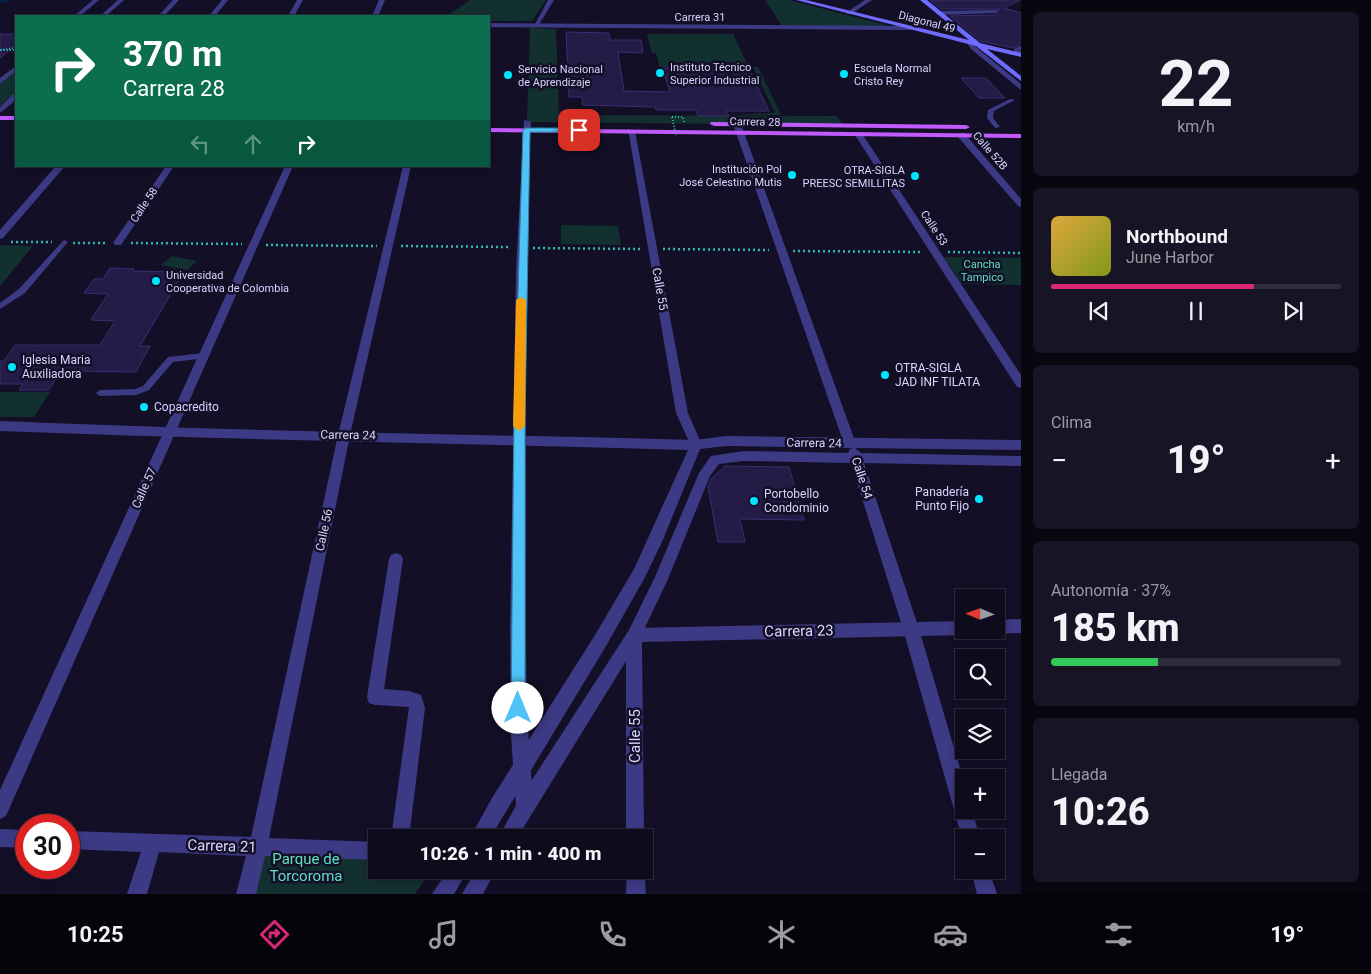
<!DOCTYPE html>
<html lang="es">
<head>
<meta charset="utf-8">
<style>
  :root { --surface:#0e0b1c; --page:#171425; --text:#f1f3f6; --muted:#9b9ba3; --line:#2e2b3b; --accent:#db2777 }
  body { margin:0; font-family:Roboto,sans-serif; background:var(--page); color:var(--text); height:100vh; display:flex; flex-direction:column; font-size:19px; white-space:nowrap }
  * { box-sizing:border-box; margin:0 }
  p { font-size:16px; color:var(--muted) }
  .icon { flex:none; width:28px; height:28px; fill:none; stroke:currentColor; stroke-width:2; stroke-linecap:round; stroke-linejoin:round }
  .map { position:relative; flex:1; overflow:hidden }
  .side { display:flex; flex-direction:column; gap:12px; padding:12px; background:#08060f; width:350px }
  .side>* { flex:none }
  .hud { position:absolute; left:15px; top:15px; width:475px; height:152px; border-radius:0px; box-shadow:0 2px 8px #0003,0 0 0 1px var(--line); background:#0b6e4f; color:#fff; overflow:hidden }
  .needle { width:32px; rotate:272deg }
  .tools { position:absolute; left:955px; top:589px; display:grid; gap:10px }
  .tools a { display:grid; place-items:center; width:50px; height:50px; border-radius:0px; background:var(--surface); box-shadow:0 2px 8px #0003,0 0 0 1px var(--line); font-size:25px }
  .speed { position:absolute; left:15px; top:814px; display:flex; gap:10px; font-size:25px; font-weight:700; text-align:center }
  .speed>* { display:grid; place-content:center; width:65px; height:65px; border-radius:50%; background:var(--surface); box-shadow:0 2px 8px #0003,0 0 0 1px var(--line); line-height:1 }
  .speed .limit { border:8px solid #d22; background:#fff; color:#111 }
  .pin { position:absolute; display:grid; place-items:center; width:42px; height:42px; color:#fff; margin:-21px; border-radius:10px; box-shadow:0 2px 8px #0006 }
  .me { position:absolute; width:55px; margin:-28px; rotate:0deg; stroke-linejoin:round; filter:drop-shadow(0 0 4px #0008) }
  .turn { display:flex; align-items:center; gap:18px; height:105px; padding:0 25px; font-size:22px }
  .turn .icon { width:65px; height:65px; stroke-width:2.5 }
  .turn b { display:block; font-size:35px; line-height:42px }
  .lanes { display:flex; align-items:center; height:48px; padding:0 25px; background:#0003; justify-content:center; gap:25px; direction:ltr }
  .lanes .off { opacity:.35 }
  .big { font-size:38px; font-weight:800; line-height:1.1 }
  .side .tile { flex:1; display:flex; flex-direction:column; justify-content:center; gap:8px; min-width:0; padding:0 18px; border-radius:8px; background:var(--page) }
  .side .dial { align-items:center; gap:0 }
  .dial b { font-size:65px; line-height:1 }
  .song { display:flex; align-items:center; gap:15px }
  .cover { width:60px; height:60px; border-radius:8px; background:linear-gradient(135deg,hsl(40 70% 55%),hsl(70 70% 35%)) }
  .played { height:5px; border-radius:2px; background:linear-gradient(90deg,var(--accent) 70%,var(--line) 70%) }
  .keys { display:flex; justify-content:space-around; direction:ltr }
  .heat { display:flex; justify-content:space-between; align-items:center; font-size:28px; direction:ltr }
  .charge { height:8px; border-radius:4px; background:linear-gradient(90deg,#34c759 37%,var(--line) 0) }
  .trip { position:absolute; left:368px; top:829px; width:285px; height:50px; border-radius:0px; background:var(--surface); box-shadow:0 2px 8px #0003,0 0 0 1px var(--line); font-weight:800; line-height:50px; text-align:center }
  .dock { display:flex; height:80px; justify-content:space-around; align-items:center; background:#06040b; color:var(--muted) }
  .dock .icon { width:35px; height:35px }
  .dock .current { color:var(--accent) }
  .dock b { font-size:22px; color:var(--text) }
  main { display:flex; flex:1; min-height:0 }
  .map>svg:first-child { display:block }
  .green { fill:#12302f }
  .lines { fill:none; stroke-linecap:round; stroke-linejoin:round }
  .canal { fill:#0a1f44; fill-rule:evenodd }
  .building { fill:#241b47; stroke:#3b2d73 }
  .path-far1 { stroke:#2fb8b0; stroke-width:2; stroke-dasharray:1 2; stroke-linecap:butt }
  .path { stroke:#2fb8b0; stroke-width:2.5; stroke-dasharray:2 3; stroke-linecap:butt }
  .service { fill:#3d3a85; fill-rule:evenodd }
  .minor { fill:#3d3a85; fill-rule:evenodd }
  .tertiary { fill:#3d3a85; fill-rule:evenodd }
  .secondary { fill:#6f6bff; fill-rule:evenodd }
  .primary { fill:#c25bff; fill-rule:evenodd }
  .path-bridge { stroke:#2fb8b0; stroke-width:2; stroke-dasharray:1 2; stroke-linecap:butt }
  .route { fill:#4fc3f7; stroke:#337fa1 }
  .slow { fill:#f59e0b }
  .poi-dot { fill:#00e5ff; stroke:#130f26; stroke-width:2 }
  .labels { text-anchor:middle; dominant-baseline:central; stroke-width:5; stroke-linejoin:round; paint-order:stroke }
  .far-street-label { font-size:11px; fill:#d9d4ff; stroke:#130f26 }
  .far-poi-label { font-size:11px; fill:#d9d4ff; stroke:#130f26; text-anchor:start }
  .far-park-label { font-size:11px; fill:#5fe0c0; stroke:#130f26 }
  .street-label { font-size:12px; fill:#d9d4ff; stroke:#130f26 }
  .poi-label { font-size:12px; fill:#d9d4ff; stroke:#130f26; text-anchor:start }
  .near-street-label { font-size:15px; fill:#d9d4ff; stroke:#130f26 }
  .near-park-label { font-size:15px; fill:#5fe0c0; stroke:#130f26 }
</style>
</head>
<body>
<main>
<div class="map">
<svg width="1021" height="894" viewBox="0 0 1021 894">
  <rect width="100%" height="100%" fill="#130f26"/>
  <g class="green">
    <polygon points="470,0 546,0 532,21 489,21 489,16 447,16"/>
    <polygon points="765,0 789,0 898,28 782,26"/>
    <polygon points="530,28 556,29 559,115 837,116 843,125 527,122"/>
    <polygon points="647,34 733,34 749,68 660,67 656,53 652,53"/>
    <polygon points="753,67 758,67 781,115 730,115 775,113"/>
    <polygon points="16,70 16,91 0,106 0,85"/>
    <polygon points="561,225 618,226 621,245 561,244"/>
    <polygon points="0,245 33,246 0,286"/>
    <polygon points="172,256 197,261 187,270 161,265"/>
    <polygon points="944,257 1021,258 1021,285 962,284"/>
    <polygon points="0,392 50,392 34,417 0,417"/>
    <polygon points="259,839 376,842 376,870 431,870 415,894 248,894"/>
  </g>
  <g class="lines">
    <polygon class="canal" points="0,0 13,0 0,3"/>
  </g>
  <g class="building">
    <polygon points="930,0 1020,0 1004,8 1021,13 1021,43 1013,48 980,41 950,16 996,15 999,9 941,9"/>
    <polygon points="566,32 609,33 610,40 641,40 643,53 618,52 624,91 670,92 662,68 749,69 769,111 726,111 729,116 698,116 696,110 656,110 655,107 583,105 582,97 569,97"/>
    <polygon points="0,34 16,34 16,45 0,58"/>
    <polygon points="961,78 986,78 1005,98 979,98"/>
    <polygon points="110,268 134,269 133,271 184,272 140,346 150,346 136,372 61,371 49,390 19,390 23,384 0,384 0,361 4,361 15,345 100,345 115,321 91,320 108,294 84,293 94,279 103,279"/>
    <polygon points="725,466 789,467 804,520 740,519 745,542 718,542 708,487 711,479"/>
  </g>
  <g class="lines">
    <g class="path-far1">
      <polyline points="16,48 1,50 16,50"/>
      <polyline points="672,117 683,117 684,123"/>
    </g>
    <g class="path">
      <polyline points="11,242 52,242"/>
      <polyline points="73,243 107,243"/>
      <polyline points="131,243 242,244"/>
      <polyline points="266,245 377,246"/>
      <polyline points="401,246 509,247"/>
      <polyline points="533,248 642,249"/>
      <polyline points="663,249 769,250"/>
      <polyline points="793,251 922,252"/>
      <polyline points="948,252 1021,253"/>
    </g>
    <g class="service">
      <polygon points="1010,99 1015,100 994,111 993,118 1000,127 995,128 987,118 988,110"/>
      <polygon points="65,240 68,242 67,243 25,293 0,309 0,303 19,289 63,241"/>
      <polygon points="203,353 207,356 206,358 173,362 149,390 136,395 100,396 96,393 100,390 135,389 143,386 168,357"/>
    </g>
    <g class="minor">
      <polygon points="173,0 179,0 164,16 158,16"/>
      <polygon points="222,0 228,0 215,16 209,16"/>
      <polygon points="297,0 303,0 294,16 288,16"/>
      <polygon points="379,0 385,0 378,16 372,16"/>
      <polygon points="548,0 554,0 538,26 534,26"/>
      <polygon points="865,0 872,0 851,14 847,14 847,12"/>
      <polygon points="998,10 996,13 939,15 936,13 939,11"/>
      <polygon points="1021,45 1021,50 1014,51 1014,49"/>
      <path d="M524,120l7,2c-6,134 -5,267 -5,401 0,95 -2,189 8,283l-3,6 -6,3 -6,-3 -3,-6 -5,-71 -1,-106 6,-357z"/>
      <polygon points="734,122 741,124 856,444 854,447 846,447 844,444 733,124"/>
      <polygon points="628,129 635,131 688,413 702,445 700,448 692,448 676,413"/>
      <polygon points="856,133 863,135 1021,375 1021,388 1017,387 855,135"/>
      <polygon points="958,133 964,133 1021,199 1021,207 1018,206 958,137"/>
      <polygon points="56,166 65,166 3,238 0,239 0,230"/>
      <polygon points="166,166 174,166 121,245 115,245 113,243"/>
      <polygon points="285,166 293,166 6,816 0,819 0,790"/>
      <polygon points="403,166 411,166 350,435 269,838 376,842 376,860 265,856 256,894 236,894 246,856 159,852 147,894 127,894 141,852 69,849 69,831 251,837 338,435"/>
      <polygon points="396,553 401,555 403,559 384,689 409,691 421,695 425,708 409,838 391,838 409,707 375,705 369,703 367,697 389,559 391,555"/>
      <polygon points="1021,619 1021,633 996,634 990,630 996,630 996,620"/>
      <polygon points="964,621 964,630 971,630 969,633 964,635 642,642 644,838 626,838 626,635 629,630 634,628"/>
      <polygon points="0,829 26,830 26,848 0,847"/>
      <polygon points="644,866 646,894 626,894 627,870 644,870"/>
    </g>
    <g class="tertiary">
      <polygon points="93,0 99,0 80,16 74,16"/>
      <polygon points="118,0 124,0 106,16 100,16"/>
      <polygon points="489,23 911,26 914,28 911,30 489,27"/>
      <polygon points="971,39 975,39 973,43 976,47 1021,84 1021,90 971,49 967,43"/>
      <polygon points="1014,49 1021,51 1021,56 1014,51"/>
      <polygon points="16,66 16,71 0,84 0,78"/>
      <polygon points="13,94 16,94 16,100 0,113 0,107"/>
      <path d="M0,421c232,10 464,13 696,19l30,-4 295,4v10l-166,-2 6,5 160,3v10l-157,-3 55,166 45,153v28h8l8,28h-16v5l-2,-5 -59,-209 -52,-166 -107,-2 -25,3 -9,12 -42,103 -29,61 -122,198h-19l21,-38 110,-170 26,-53 44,-104 12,-17 33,-5 104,2 2,-4 3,-1 -127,-2 -26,3 -38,93 -18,37 -38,67 -116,192h-20l22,-40 103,-163 39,-66 54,-119c-230,-7 -459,-10 -688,-19z"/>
      <polygon points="448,870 468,870 454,894 432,894"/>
      <polygon points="476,870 496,870 483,894 462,894"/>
      <polygon points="971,870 989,870 997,894 977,894"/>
    </g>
    <polygon class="secondary" points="796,0 806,0 969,40 920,0 927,0 980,43 1021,53 1021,57 987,49 1021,76 1021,81 976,46"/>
    <g class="primary">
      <rect x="0" y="116" width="16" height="4"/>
      <polygon points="711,122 966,125 970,127 966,129 714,126 710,124"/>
      <polygon points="489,128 1021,134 1021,138 489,132"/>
    </g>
    <polyline class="path-bridge" points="672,117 676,135"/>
  </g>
  <polygon class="route" points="579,128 581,132 530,132 525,420 525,708 523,713 518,715 513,713 511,708 514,420 523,130 526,128"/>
  <polygon class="slow" points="521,297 526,300 525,426 519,431 513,426 516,300"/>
  <g class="poi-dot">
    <circle cx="660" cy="73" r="5"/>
    <circle cx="844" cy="74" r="5"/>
    <circle cx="508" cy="75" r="5"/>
    <circle cx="792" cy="175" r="5"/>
    <circle cx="915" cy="176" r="5"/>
    <circle cx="156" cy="281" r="5"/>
    <circle cx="12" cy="367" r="5"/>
    <circle cx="885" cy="375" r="5"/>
    <circle cx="144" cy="407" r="5"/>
    <circle cx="979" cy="499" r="5"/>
    <circle cx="754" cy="501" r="5"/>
  </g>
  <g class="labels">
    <g class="far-street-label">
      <text x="700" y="17">Carrera 31</text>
      <text transform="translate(927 22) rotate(14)">Diagonal 49</text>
      <text transform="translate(755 122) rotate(1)">Carrera 28</text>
      <text transform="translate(990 151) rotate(49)">Calle 52B</text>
      <text transform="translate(144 205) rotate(-56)">Calle 58</text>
      <text transform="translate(934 228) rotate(57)">Calle 53</text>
    </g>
    <g class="far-poi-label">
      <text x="670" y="67">Instituto Técnico<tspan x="670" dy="13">Superior Industrial</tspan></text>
      <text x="854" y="68">Escuela Normal<tspan x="854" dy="13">Cristo Rey</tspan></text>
      <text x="518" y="69">Servicio Nacional<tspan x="518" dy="13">de Aprendizaje</tspan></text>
      <text x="782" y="169" text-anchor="end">Institución Pol<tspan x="782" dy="13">José Celestino Mutis</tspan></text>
      <text x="905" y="170" text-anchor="end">OTRA-SIGLA<tspan x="905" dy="13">PREESC SEMILLITAS</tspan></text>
      <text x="166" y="275">Universidad<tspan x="166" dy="13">Cooperativa de Colombia</tspan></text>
    </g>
    <g class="far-park-label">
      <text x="982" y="264">Cancha<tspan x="982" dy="13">Tampico</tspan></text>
    </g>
    <g class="street-label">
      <text transform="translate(660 289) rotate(80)">Calle 55</text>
      <text transform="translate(348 435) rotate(1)">Carrera 24</text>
      <text transform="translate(814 443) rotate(1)">Carrera 24</text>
      <text transform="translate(862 478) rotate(72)">Calle 54</text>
      <text transform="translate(144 488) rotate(-66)">Calle 57</text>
      <text transform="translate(324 530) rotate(-78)">Calle 56</text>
    </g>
    <g class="poi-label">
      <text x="22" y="360">Iglesia Maria<tspan x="22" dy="14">Auxiliadora</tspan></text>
      <text x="895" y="368">OTRA-SIGLA<tspan x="895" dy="14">JAD INF TILATA</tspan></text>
      <text x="154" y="407">Copacredito</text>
      <text x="969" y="492" text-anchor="end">Panadería<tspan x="969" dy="14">Punto Fijo</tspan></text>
      <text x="764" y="494">Portobello<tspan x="764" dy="14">Condominio</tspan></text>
    </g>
    <g class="near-street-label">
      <text transform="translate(799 631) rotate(-1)">Carrera 23</text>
      <text transform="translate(635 736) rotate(-90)">Calle 55</text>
      <text transform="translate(222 846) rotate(2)">Carrera 21</text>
    </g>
    <g class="near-park-label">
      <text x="306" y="859">Parque de<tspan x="306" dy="17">Torcoroma</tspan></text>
    </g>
  </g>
</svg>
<div class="tools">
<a><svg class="needle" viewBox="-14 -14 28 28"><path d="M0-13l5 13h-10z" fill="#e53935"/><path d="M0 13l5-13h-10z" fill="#9b9ba3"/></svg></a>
<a><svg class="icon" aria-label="search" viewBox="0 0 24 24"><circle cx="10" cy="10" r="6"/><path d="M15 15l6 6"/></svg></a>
<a><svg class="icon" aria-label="layers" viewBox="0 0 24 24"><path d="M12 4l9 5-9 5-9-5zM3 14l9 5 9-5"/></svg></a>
<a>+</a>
<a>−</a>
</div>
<div class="speed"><div class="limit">30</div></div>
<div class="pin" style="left:579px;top:130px;background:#d93025"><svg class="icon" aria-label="arrive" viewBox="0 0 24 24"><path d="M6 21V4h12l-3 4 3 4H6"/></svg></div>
<svg class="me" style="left:518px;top:708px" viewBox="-20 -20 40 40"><circle r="19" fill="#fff"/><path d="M0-13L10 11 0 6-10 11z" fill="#4fc3f7"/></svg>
<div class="trip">10:26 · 1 min · 400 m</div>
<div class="hud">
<div class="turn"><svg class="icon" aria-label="right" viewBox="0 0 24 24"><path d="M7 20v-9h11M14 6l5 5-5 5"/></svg><div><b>370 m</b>Carrera 28</div></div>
<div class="lanes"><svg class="icon off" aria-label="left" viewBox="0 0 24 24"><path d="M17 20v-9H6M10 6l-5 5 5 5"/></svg><svg class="icon off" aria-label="ahead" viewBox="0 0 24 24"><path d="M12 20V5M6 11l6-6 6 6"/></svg><svg class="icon" aria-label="right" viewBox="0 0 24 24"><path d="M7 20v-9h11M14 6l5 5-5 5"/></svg></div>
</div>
</div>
<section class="side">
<div class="tile dial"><b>22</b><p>km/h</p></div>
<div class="tile">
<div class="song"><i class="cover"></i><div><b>Northbound</b><p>June Harbor</p></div></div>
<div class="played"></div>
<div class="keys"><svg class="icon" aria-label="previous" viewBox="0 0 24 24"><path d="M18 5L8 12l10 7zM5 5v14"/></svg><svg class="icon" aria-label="pause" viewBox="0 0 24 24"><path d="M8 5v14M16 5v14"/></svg><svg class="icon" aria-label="next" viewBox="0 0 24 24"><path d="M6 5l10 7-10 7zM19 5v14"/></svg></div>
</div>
<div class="tile"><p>Clima</p>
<div class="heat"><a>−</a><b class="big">19°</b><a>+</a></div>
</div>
<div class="tile"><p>Autonomía · 37%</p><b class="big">185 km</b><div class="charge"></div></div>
<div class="tile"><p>Llegada</p><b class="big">10:26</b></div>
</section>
</main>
<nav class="dock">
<b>10:25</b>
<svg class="icon current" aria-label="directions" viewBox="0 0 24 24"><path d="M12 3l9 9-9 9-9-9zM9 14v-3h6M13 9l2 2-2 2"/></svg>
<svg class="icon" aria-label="music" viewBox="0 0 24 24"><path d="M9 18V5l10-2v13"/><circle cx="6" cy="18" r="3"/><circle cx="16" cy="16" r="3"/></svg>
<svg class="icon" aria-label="phone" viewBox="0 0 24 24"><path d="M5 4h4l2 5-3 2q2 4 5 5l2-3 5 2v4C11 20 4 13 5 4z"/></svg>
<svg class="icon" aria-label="climate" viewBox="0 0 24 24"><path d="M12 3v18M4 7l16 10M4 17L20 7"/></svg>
<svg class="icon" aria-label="car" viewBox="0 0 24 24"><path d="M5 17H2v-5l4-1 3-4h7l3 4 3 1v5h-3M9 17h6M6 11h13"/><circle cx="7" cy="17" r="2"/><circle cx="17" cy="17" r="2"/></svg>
<svg class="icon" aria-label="filters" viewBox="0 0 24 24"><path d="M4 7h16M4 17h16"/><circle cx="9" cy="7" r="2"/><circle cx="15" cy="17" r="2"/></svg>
<b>19°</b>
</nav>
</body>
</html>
